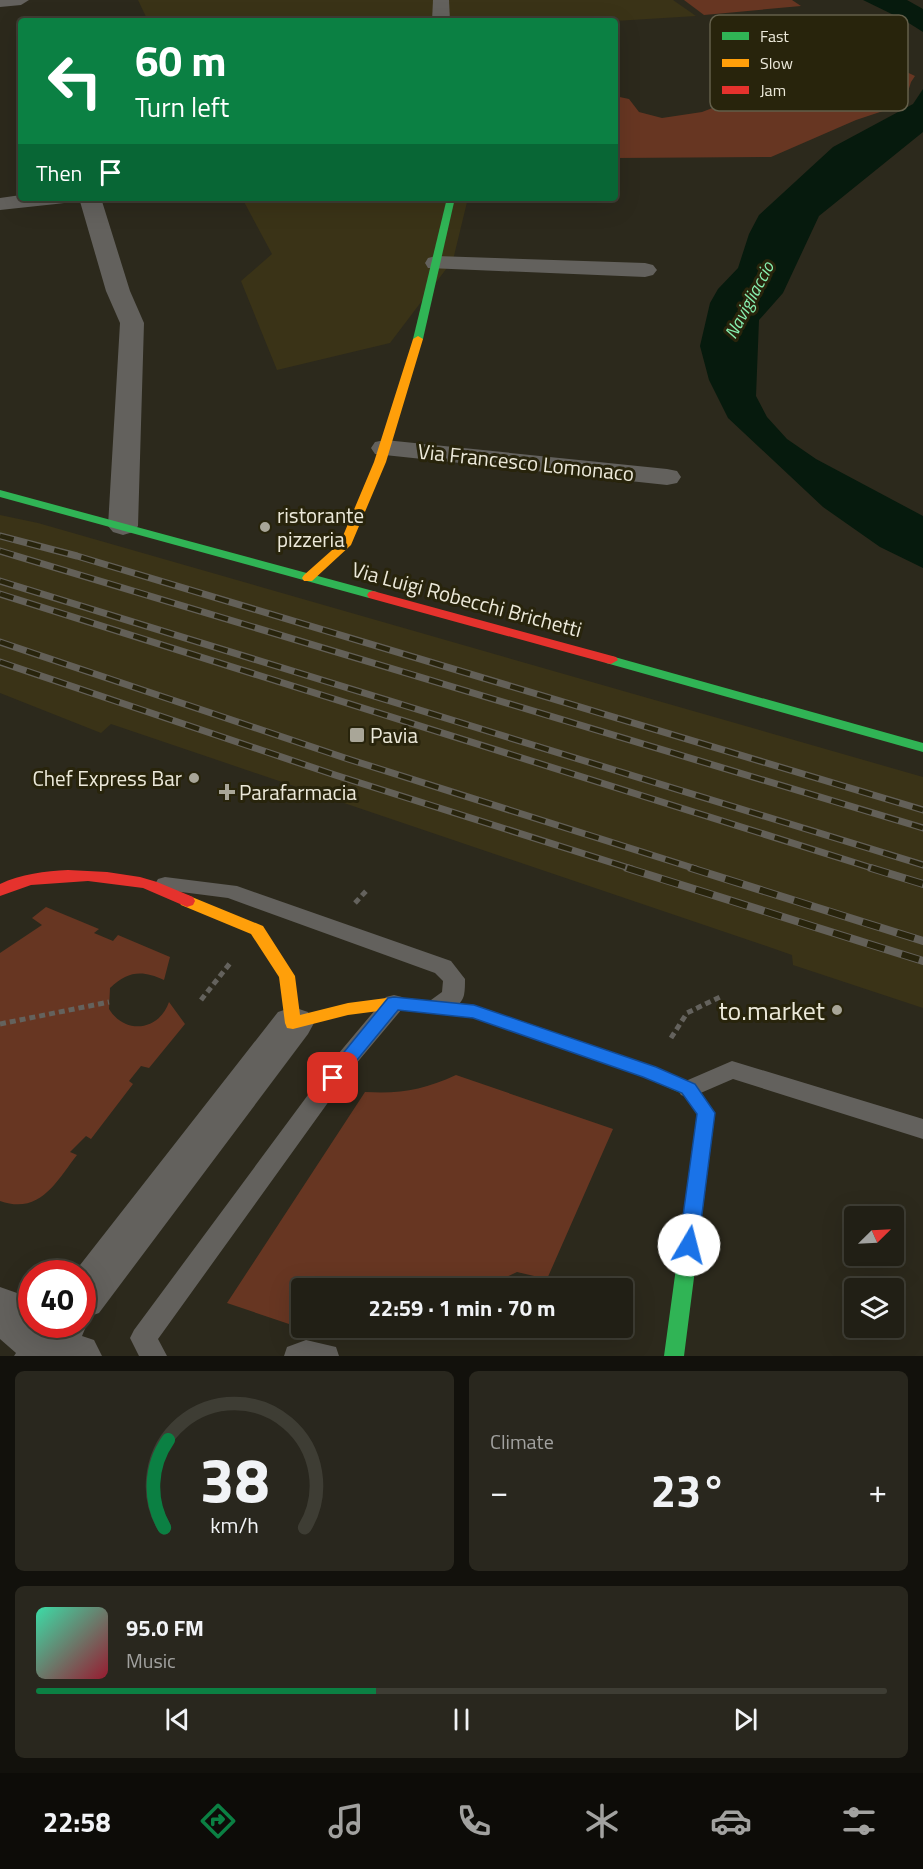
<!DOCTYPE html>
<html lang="en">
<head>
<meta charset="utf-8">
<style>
  :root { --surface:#211f15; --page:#29271e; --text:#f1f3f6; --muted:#a2a2a0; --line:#3e3d34; --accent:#0b8043 }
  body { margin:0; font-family:"Titillium Web",sans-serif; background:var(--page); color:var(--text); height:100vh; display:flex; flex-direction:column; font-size:22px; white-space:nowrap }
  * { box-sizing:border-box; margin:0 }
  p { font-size:20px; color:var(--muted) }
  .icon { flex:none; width:33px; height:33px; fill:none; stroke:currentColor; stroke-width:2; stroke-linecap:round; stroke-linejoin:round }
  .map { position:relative; height:1356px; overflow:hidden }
  .drawer { display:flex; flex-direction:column; gap:15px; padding:15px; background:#12110c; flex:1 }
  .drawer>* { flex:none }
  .banner { position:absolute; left:18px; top:18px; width:600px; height:183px; border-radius:6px; box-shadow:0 6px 24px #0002,0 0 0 2px var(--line); background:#0b8043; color:#fff; overflow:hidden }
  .needle { width:39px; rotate:66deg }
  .controls { position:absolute; left:844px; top:1206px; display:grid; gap:12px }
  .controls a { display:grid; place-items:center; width:60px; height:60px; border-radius:6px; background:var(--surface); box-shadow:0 6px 24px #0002,0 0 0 2px var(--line); font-size:30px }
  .speed { position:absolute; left:18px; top:1260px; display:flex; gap:12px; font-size:30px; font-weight:700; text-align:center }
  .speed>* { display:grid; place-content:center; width:78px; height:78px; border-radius:50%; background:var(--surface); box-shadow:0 6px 24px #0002,0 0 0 2px var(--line); line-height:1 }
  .speed .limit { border:9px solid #d22; background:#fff; color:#111 }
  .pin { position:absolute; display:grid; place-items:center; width:51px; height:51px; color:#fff; margin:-26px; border-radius:12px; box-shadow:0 3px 9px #0006 }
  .me { position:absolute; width:66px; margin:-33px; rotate:8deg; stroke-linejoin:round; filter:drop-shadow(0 0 4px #0008) }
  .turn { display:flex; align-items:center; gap:21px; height:126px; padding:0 18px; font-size:27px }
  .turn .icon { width:78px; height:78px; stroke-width:2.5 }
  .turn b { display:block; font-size:42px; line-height:51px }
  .then { display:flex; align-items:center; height:57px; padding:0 18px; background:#0003; gap:12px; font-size:22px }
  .big { font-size:45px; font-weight:700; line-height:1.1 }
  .drawer .tile { flex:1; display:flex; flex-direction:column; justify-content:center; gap:9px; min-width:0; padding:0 21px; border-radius:9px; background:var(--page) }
  .drawer .dial { align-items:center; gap:0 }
  .dial svg { height:156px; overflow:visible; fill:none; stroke:var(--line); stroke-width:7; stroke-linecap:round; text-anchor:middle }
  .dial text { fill:var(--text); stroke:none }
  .song { display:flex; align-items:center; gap:18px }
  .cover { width:72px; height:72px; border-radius:9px; background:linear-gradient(135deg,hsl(160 70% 55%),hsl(350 70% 35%)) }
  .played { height:6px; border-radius:3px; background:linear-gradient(90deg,var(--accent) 40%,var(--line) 40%) }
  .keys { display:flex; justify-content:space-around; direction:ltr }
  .heat { display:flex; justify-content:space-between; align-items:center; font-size:33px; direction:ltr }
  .drawer .tiles { flex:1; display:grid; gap:15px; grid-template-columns:1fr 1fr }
  .tile:last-child { grid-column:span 2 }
  .trip { position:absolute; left:291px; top:1278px; width:342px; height:60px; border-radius:6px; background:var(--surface); box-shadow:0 6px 24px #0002,0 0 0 2px var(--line); font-weight:700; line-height:60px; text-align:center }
  .dock { display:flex; height:96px; justify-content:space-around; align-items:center; background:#0d0c08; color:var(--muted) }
  .dock .icon { width:42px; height:42px }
  .dock .active { color:var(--accent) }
  .dock b { font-size:27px; color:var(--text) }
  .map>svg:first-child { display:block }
  .built { fill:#3a3317 }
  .green { fill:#673622 }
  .water { fill:#061a0d }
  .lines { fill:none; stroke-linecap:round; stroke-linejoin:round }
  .path { stroke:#64625d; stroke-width:5; stroke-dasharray:6 4; stroke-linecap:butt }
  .lane { fill:#63615d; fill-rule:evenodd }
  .street { fill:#63615d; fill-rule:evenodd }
  .fast { fill:#30b455; fill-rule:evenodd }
  .slow { fill:#ff9f0a; fill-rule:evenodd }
  .jam { fill:#e5322d; fill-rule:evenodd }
  .rail-far1-casing { stroke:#636058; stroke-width:7 }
  .rail-casing { stroke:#636058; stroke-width:8 }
  .rail-far1 { stroke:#28240c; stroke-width:4.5; stroke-dasharray:14; stroke-linecap:butt }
  .rail { stroke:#28240c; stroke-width:6; stroke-dasharray:18; stroke-linecap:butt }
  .route { fill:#1a73e8; stroke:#114b97; stroke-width:1.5 }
  .poi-dot { fill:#a9a698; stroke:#28240c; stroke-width:2 }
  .labels { text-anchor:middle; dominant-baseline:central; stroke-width:6; stroke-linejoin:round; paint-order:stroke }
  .far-water-label { font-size:18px; font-style:italic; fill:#87f0b0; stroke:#28240c }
  .street-label { font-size:21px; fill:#ece9da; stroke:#28240c }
  .poi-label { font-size:21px; fill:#ece9da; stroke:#28240c; text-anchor:start }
  .near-poi-label { font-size:26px; fill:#ece9da; stroke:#28240c; text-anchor:end }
  .key { fill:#28240c; stroke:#635f4a; stroke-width:1.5 }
  .key-label { font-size:16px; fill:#ece9da }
</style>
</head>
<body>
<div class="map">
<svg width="923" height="1356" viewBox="0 0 923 1356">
  <rect width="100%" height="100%" fill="#2c291c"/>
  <g class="built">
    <polygon points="138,0 673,0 696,16 615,21 148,21"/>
    <polygon points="242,198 468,198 453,260 390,343 277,370 241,281 272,254"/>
    <polygon points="0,515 38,523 923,777 923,1008 793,965 792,955 772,948 111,724 101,733 0,693"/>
  </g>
  <g class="green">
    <polygon points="684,0 792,0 801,6 704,15"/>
    <polygon points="826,39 870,50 890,64 915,76 911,82 904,104 856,120 771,157 615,158 615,96 629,99 639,112 662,118 702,112 768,87 844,83 814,41"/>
    <path d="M46,907l53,22 -5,4 19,8 5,-6 52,22 -6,23c-22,-10 -36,-9 -54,8l-1,21c16,26 50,22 60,-7l16,22 -36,44 -8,-2 -12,15 4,3 -42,55 -5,-3 -16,16 7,3c-21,27 -37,60 -77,46v-248l42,-28 -10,-7z"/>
    <path d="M456,1075l157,54 -66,150 -30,-7 -34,16h-181l-1,18h-3l-9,18 -62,-21 138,-211c36,2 58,-2 91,-17z"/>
  </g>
  <g class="water">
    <polygon points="863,0 907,0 923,9 923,32 904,20"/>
    <polygon points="923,89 923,132 819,216 783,293 759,320 756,396 767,417 787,439 816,459 923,516 923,568 880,547 823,507 728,418 709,380 700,346 710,303 718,289 738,268 749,234 759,215 833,147 913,104"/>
  </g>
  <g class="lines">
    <g class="path">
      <polyline points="355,903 368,889"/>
      <polyline points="201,1000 231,962"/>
      <polyline points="0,1024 109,1002"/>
      <polyline points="671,1038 687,1013 722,996"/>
    </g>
    <g class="lane">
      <path d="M165,877l72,9 214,75 14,18c0,5 0,11 -1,16 -3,13 -21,20 -33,17l-3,-6 3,-6 11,-8 1,-11 -8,-8 -207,-75 -70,-9 -3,-5 3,-5z"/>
      <polygon points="394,995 402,997 405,1003 402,1009 355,1065 158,1339 167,1356 139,1356 130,1338 134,1330 339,1053 386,997"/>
      <polygon points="732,1061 923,1119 923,1139 733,1079 689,1098 681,1095 677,1089 681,1083"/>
      <polygon points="306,1340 336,1347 339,1356 284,1356 287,1347"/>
    </g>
    <g class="street">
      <polygon points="0,0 29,0 21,5 0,7"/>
      <polygon points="433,0 449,0 450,21 432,21"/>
      <polygon points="21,195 21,198 67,198 64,203 56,204 0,210 0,198"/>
      <polygon points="79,198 101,198 130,291 144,323 138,526 133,532 123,535 113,532 108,526 120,323 106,291"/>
      <polygon points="436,256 645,263 653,265 657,270 653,275 645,277 428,268 425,263 428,258"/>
      <polygon points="385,440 667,469 677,471 681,477 677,483 667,485 375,454 371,448 375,442"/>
      <polygon points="293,1007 308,1012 314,1023 308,1034 99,1313 85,1318 87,1324 82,1336 94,1340 102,1356 14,1356 16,1353 0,1339 0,1287 17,1293 32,1306 32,1324 82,1324 82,1274 73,1274 278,1012"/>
    </g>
    <g class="fast">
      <polygon points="447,198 455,198 423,339 418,342 413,339"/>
      <polygon points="0,490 377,592 379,595 377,598 369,598 0,497"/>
      <polygon points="611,656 923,743 923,752 606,663 604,660 606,657"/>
      <polygon points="432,1001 474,1005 655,1067 695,1084 715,1113 684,1356 664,1356 697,1114 683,1094 643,1077 473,1017 426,1011 424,1007 426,1003"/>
    </g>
    <g class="slow">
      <polygon points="418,336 423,339 386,462 351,545 312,581 304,581 302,578 304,575 340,543 374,462 413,339"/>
      <polygon points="187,895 263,926 295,976 300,1015 348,1003 394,997 432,1001 438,1003 440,1007 438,1011 432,1013 394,1009 348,1015 293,1029 287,1028 285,1023 279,977 251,934 181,905 179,901 181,897"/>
    </g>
    <g class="jam">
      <polygon points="373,591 616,657 618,660 611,664 606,663 369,598 367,595 369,592"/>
      <path d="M68,870l39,2 33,5 17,5 36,15 2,4 -2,4 -6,2 -44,-19 -55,-7 -57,4 -31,11v-12c21,-10 45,-13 68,-14z"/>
    </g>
    <g class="rail-far1-casing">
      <g id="rail-far1">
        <polyline points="0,536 77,556 923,810"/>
        <polyline points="0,551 923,828"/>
        <polyline points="0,581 923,865"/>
        <polyline points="0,594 875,869"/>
        <polyline points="0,642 348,759 696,869"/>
        <polyline points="0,662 335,775 632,869"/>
      </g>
    </g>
    <g class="rail-casing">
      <g id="rail">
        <polyline points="627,868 923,961"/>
        <polyline points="691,868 923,941"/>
        <polyline points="871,868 923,884"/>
      </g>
    </g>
    <use href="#rail-far1" class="rail-far1"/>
    <use href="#rail" class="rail"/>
  </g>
  <polygon class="route" points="394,997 474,1005 656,1067 695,1084 715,1113 698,1245 695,1251 689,1254 682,1251 679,1245 697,1114 682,1093 643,1077 473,1018 398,1010 339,1082 333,1084 327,1082 324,1078 327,1073 388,998"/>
  <g class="poi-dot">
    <circle cx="265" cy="527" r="6"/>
    <rect x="349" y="727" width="16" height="16" rx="3"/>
    <circle cx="194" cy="778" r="6"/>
    <path d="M224 783h6v6h6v6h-6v6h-6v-6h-6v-6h6z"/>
    <circle cx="837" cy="1010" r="6"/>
  </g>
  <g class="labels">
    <g class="far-water-label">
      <text transform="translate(749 300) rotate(-62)">Navigliaccio</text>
    </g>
    <g class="street-label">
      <text transform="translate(526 462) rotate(6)">Via Francesco Lomonaco</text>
      <text transform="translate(467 599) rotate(15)">Via Luigi Robecchi Brichetti</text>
    </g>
    <g class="poi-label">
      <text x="277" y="515">ristorante<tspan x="277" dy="24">pizzeria</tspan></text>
      <text x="370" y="735">Pavia</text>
      <text x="182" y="778" text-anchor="end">Chef Express Bar</text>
      <text x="239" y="792">Parafarmacia</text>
    </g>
    <g class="near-poi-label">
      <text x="825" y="1010">to.market</text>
    </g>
  </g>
  <rect x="710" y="15" width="198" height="96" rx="9" class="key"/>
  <rect x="722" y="32" width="27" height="8" fill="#30b455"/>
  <rect x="722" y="59" width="27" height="8" fill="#ff9f0a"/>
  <rect x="722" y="86" width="27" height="8" fill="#e5322d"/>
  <g class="key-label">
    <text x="760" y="42">Fast</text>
    <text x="760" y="69">Slow</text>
    <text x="760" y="96">Jam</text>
  </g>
</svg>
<div class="controls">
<a><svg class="needle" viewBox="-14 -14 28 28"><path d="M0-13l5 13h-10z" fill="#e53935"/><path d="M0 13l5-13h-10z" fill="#a2a2a0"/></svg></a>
<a><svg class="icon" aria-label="layers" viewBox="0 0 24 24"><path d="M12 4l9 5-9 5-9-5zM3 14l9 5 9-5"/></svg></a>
</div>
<div class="speed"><div class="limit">40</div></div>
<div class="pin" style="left:333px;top:1078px;background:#d93025"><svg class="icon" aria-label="arrive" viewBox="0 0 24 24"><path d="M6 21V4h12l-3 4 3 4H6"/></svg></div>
<svg class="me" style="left:689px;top:1245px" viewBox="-20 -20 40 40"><circle r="19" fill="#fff"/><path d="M0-13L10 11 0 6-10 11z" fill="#1a73e8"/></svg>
<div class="trip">22:59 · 1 min · 70 m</div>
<div class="banner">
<div class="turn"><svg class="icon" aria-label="left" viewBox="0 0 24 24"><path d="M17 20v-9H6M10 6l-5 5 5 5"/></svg><div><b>60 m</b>Turn left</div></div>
<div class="then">Then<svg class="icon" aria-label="arrive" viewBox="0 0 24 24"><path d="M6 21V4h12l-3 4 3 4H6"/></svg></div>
</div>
</div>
<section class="drawer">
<div class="tiles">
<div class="tile dial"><svg viewBox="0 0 100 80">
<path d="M14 69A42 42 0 1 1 86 69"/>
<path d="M14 69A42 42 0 0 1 16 24" stroke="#0b8043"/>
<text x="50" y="56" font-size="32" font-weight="700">38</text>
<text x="50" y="72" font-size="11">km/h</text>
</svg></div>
<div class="tile"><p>Climate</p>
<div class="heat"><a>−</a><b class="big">23°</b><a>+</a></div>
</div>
<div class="tile">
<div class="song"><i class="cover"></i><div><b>95.0 FM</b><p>Music</p></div></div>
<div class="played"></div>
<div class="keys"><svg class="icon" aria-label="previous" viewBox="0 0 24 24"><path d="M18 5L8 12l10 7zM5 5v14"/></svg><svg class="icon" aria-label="pause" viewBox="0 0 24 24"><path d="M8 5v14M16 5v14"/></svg><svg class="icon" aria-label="next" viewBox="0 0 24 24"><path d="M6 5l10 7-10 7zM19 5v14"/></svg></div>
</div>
</div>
</section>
<nav class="dock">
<b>22:58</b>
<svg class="icon active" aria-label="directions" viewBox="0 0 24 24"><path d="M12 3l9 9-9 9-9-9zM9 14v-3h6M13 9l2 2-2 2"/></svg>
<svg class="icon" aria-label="music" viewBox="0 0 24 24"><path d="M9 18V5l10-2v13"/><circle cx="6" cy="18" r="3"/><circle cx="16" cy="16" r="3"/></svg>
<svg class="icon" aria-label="phone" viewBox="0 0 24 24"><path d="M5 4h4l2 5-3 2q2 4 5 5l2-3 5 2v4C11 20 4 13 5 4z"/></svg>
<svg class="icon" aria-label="climate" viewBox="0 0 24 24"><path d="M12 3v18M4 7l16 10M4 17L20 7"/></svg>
<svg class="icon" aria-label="car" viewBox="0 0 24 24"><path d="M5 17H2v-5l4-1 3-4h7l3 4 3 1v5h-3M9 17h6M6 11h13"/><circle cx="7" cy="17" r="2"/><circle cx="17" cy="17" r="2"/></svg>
<svg class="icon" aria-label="filters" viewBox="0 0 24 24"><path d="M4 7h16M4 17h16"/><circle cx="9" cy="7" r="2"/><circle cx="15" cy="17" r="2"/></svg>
</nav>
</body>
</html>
